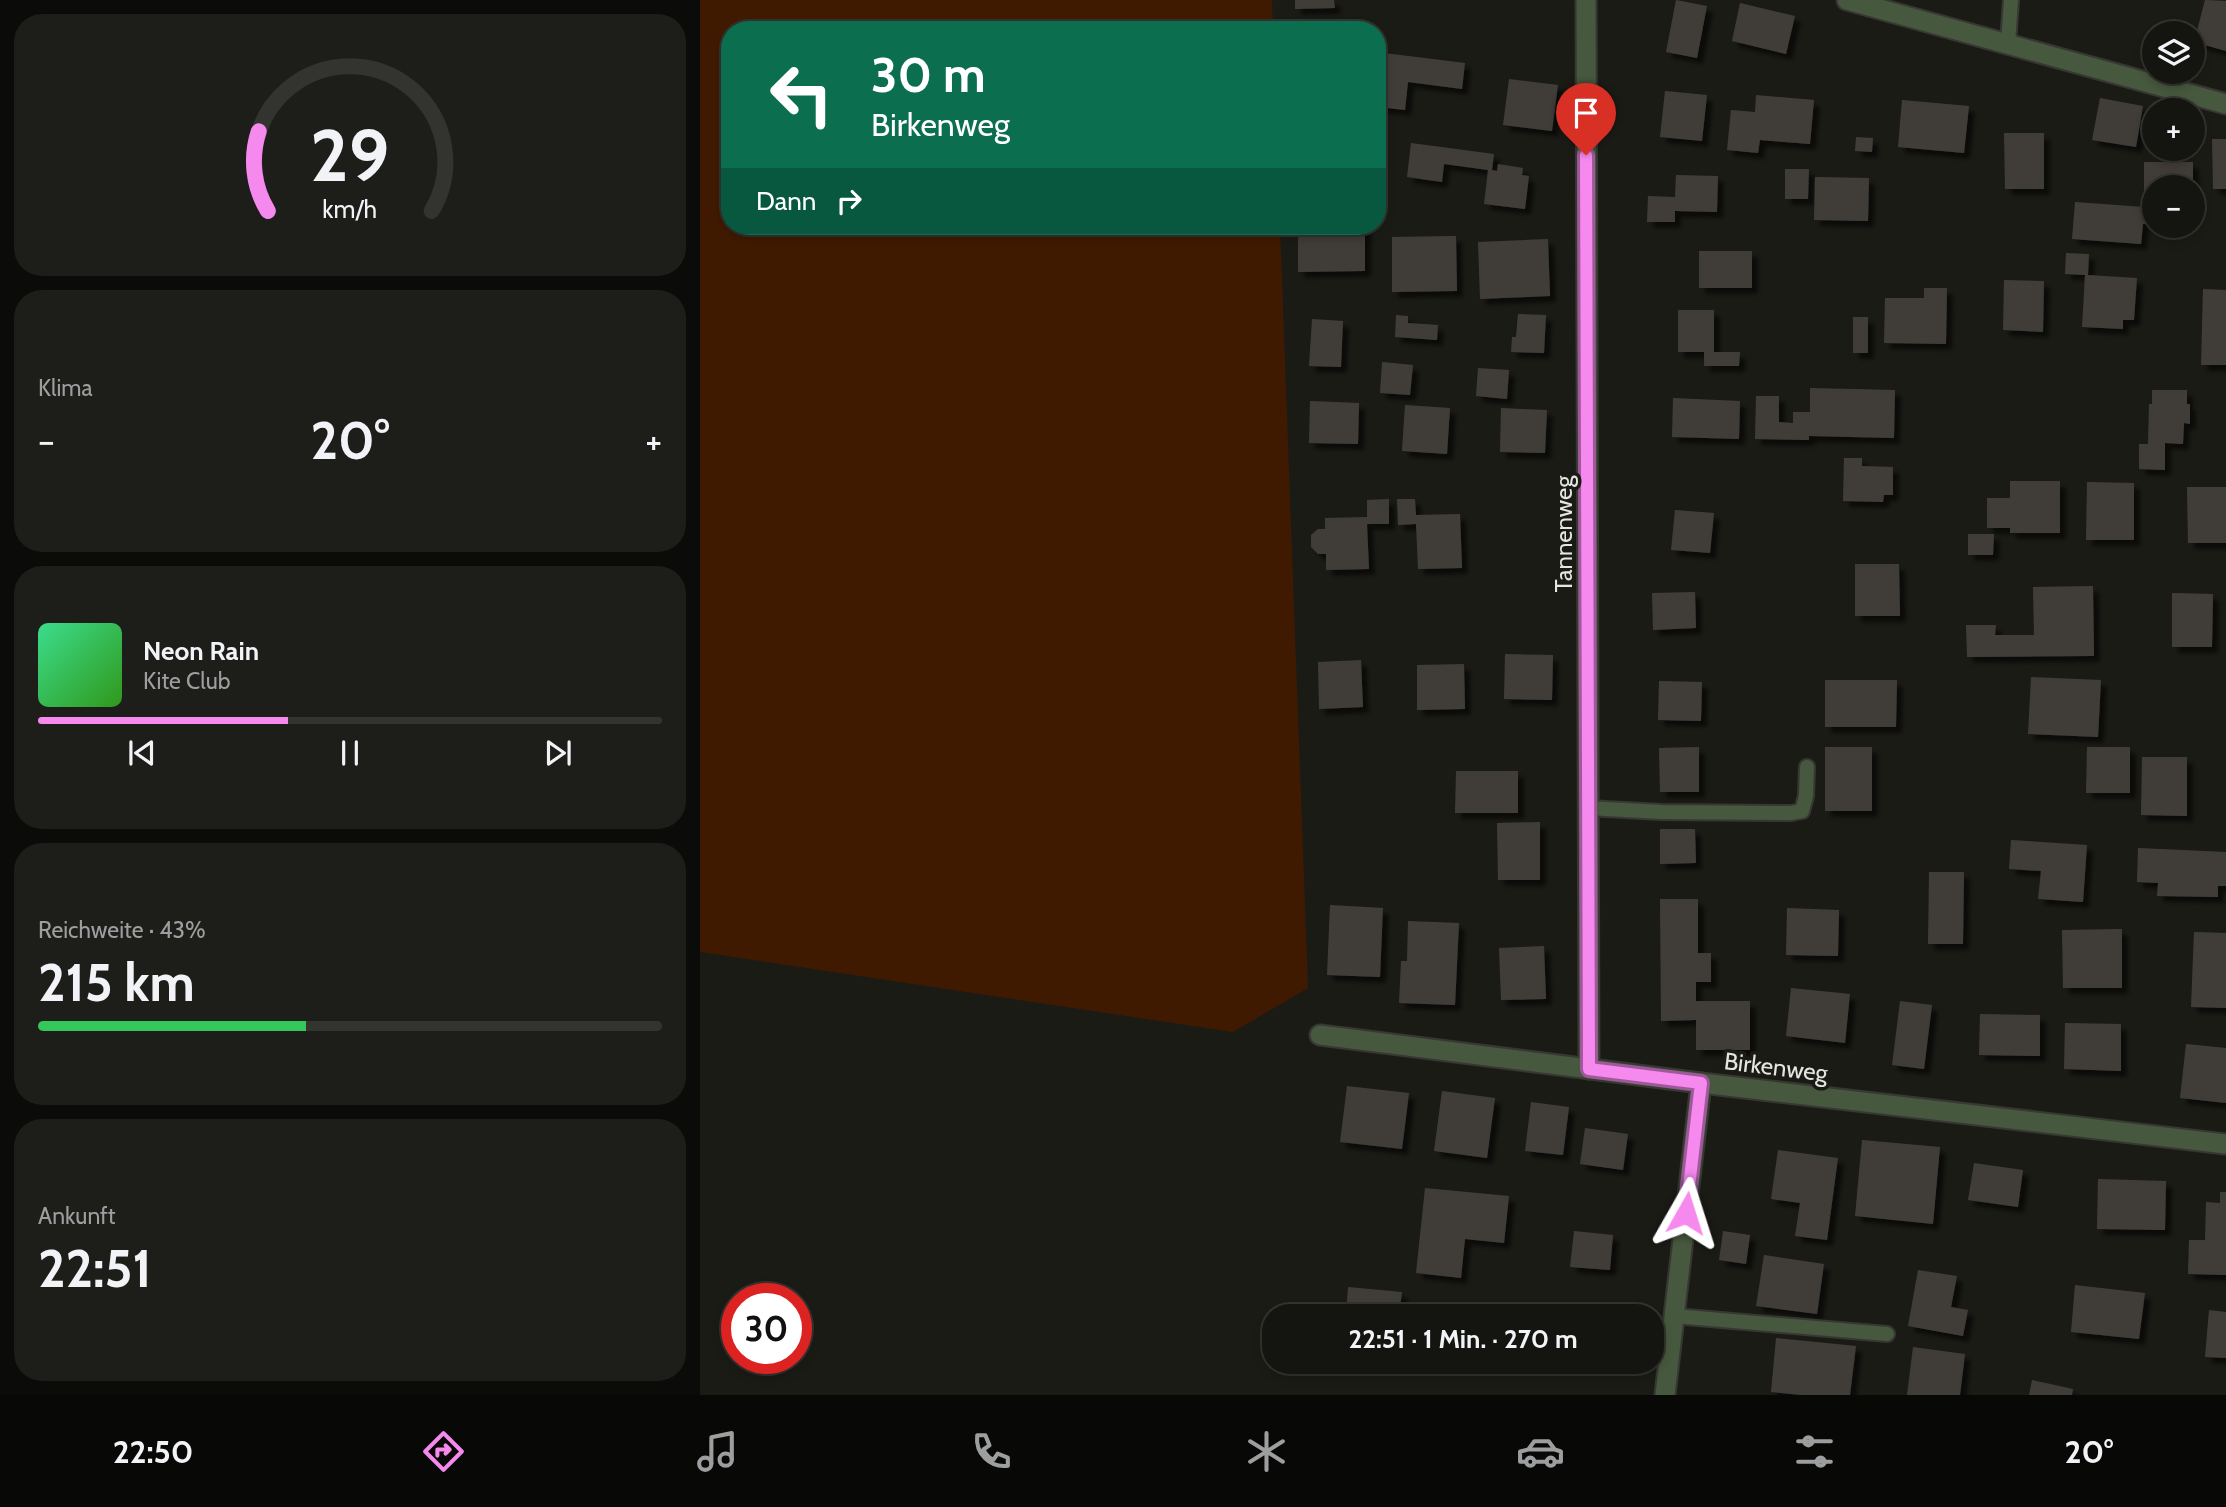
<!DOCTYPE html>
<html lang="de">
<head>
<meta charset="utf-8">
<style>
  :root { --surface:#141410; --page:#1d1d19; --text:#f1f3f6; --muted:#9d9e9f; --line:#333330; --accent:#f589ee }
  body { margin:0; font-family:Cabin,sans-serif; background:var(--page); color:var(--text); height:100vh; display:flex; flex-direction:column; font-size:26px; white-space:nowrap }
  * { box-sizing:border-box; margin:0 }
  p { font-size:23px; color:var(--muted) }
  .icon { flex:none; width:38px; height:38px; fill:none; stroke:currentColor; stroke-width:2; stroke-linecap:round; stroke-linejoin:round }
  .map { position:relative; flex:1; overflow:hidden }
  .panel { display:flex; flex-direction:column; gap:14px; padding:14px; background:#0b0b09; width:700px }
  .panel>* { flex:none }
  .top-card { position:absolute; left:21px; top:21px; width:665px; height:214px; border-radius:28px; box-shadow:0 4px 10px #0003,0 0 0 2px var(--line); background:#0b6e4f; color:#fff; overflow:hidden }
  .buttons { position:absolute; left:1442px; top:21px; display:grid; gap:14px }
  .buttons a { display:grid; place-items:center; width:63px; height:63px; border-radius:50%; background:var(--surface); box-shadow:0 4px 10px #0003,0 0 0 2px var(--line); font-size:35px }
  .speed { position:absolute; left:21px; top:1283px; display:flex; gap:14px; font-size:35px; font-weight:700; text-align:center }
  .speed>* { display:grid; place-content:center; width:91px; height:91px; border-radius:50%; background:var(--surface); box-shadow:0 4px 10px #0003,0 0 0 2px var(--line); line-height:1 }
  .speed .limit { border:10px solid #d22; background:#fff; color:#111 }
  .pin { position:absolute; display:grid; place-items:center; width:60px; height:60px; color:#fff; margin:-72px -30px; border-radius:50% 50% 50% 0; rotate:-45deg; box-shadow:0 0 7px #0007 }
  .pin .icon { rotate:45deg }
  .me { position:absolute; width:77px; margin:-38px; rotate:6deg; stroke-linejoin:round; filter:drop-shadow(0 0 5px #0008) }
  .turn { display:flex; align-items:center; gap:24px; height:147px; padding:0 35px; font-size:32px }
  .turn .icon { width:91px; height:91px; stroke-width:2.5 }
  .turn b { display:block; font-size:49px; line-height:60px }
  .then { display:flex; align-items:center; height:66px; padding:0 35px; background:#0003; gap:14px; font-size:26px }
  .big { font-size:52px; font-weight:700; line-height:1.1 }
  .panel .widget { flex:1; display:flex; flex-direction:column; justify-content:center; gap:10px; min-width:0; padding:0 24px; border-radius:28px; background:var(--page) }
  .panel .dial { align-items:center; gap:0 }
  .dial svg { height:182px; overflow:visible; fill:none; stroke:var(--line); stroke-width:7; stroke-linecap:round; text-anchor:middle }
  .dial text { fill:var(--text); stroke:none }
  .song { display:flex; align-items:center; gap:21px }
  .cover { width:84px; height:84px; border-radius:10px; background:linear-gradient(135deg,hsl(150 70% 55%),hsl(110 70% 35%)) }
  .played { height:7px; border-radius:4px; background:linear-gradient(90deg,var(--accent) 40%,var(--line) 40%) }
  .keys { display:flex; justify-content:space-around; direction:ltr }
  .heat { display:flex; justify-content:space-between; align-items:center; font-size:38px; direction:ltr }
  .charge { height:10px; border-radius:5px; background:linear-gradient(90deg,#34c759 43%,var(--line) 0) }
  .trip { position:absolute; left:562px; top:1304px; width:402px; height:70px; border-radius:28px; background:var(--surface); box-shadow:0 4px 10px #0003,0 0 0 2px var(--line); font-weight:700; line-height:70px; text-align:center }
  .tab-bar { display:flex; height:112px; justify-content:space-around; align-items:center; background:#080806; color:var(--muted) }
  .tab-bar .icon { width:49px; height:49px }
  .tab-bar .current { color:var(--accent) }
  .tab-bar b { font-size:32px; color:var(--text) }
  main { display:flex; flex:1; min-height:0 }
  .map>svg:first-child { display:block }
  .green { fill:#401a00 }
  .building { fill:#413e39; filter:url(#shadow) }
  .lines { fill:none; stroke-linecap:round; stroke-linejoin:round }
  .service-casing { stroke:#373733; stroke-width:18 }
  .minor-casing { stroke:#373733; stroke-width:23 }
  .service { stroke:#46583d; stroke-width:14 }
  .minor { stroke:#46583d; stroke-width:19 }
  .route-casing { stroke:#9f599b; stroke-width:18 }
  .route { stroke:#f589ee; stroke-width:12 }
  .labels { text-anchor:middle; dominant-baseline:central; stroke-width:7; stroke-linejoin:round; paint-order:stroke }
  .street-label { font-size:24px; fill:#e5e5e2; stroke:#1b1b16 }
</style>
</head>
<body>
<main>
<section class="panel">
<div class="widget dial"><svg viewBox="0 0 100 80">
<path d="M14 69A42 42 0 1 1 86 69"/>
<path d="M14 69A42 42 0 0 1 10 34" stroke="#f589ee"/>
<text x="50" y="56" font-size="32" font-weight="700">29</text>
<text x="50" y="72" font-size="11">km/h</text>
</svg></div>
<div class="widget"><p>Klima</p>
<div class="heat"><a>−</a><b class="big">20°</b><a>+</a></div>
</div>
<div class="widget">
<div class="song"><i class="cover"></i><div><b>Neon Rain</b><p>Kite Club</p></div></div>
<div class="played"></div>
<div class="keys"><svg class="icon" aria-label="previous" viewBox="0 0 24 24"><path d="M18 5L8 12l10 7zM5 5v14"/></svg><svg class="icon" aria-label="pause" viewBox="0 0 24 24"><path d="M8 5v14M16 5v14"/></svg><svg class="icon" aria-label="next" viewBox="0 0 24 24"><path d="M6 5l10 7-10 7zM19 5v14"/></svg></div>
</div>
<div class="widget"><p>Reichweite · 43%</p><b class="big">215 km</b><div class="charge"></div></div>
<div class="widget"><p>Ankunft</p><b class="big">22:51</b></div>
</section>
<div class="map">
<svg width="1526" height="1395" viewBox="0 0 1526 1395">
  <defs>
    <filter id="shadow"><feDropShadow dx="6" dy="6" stdDeviation="2" flood-color="#0009"/></filter>
  </defs>
  <rect width="100%" height="100%" fill="#1b1b16"/>
  <polygon class="green" points="0,0 572,0 573,30 30,30 30,226 580,226 608,988 533,1032 0,952"/>
  <g class="building">
    <polygon points="595,0 634,0 635,8 595,9"/>
    <polygon points="976,0 1007,6 997,58 966,52"/>
    <polygon points="1505,0 1526,1 1526,51 1494,42"/>
    <polygon points="1040,3 1095,16 1086,54 1032,41"/>
    <polygon points="684,53 765,63 762,89 708,82 705,110 678,107"/>
    <polygon points="809,79 858,85 852,131 803,125"/>
    <polygon points="965,91 1007,95 1002,141 960,137"/>
    <polygon points="1056,95 1114,100 1110,144 1060,140 1058,153 1027,150 1031,110 1055,112"/>
    <polygon points="1400,98 1443,106 1436,147 1392,140"/>
    <polygon points="1202,100 1269,106 1264,153 1198,147"/>
    <polygon points="1304,133 1344,133 1344,189 1305,189"/>
    <polygon points="1156,137 1173,138 1172,152 1155,151"/>
    <polygon points="1512,139 1526,139 1526,189 1513,189"/>
    <polygon points="711,143 794,154 792,170 797,171 798,164 823,168 822,175 829,176 825,209 784,204 788,170 744,164 742,182 707,177"/>
    <polygon points="1444,162 1493,162 1493,187 1454,187 1454,224 1443,224 1441,244 1372,239 1375,202 1444,207"/>
    <polygon points="1085,169 1109,169 1108,199 1085,199"/>
    <polygon points="976,175 1018,176 1017,212 975,211 975,222 947,222 948,196 975,197"/>
    <polygon points="1115,177 1169,178 1168,221 1114,220"/>
    <polygon points="598,226 665,226 665,271 598,272"/>
    <polygon points="756,236 757,291 692,292 692,237"/>
    <polygon points="848,239 850,296 780,299 778,242"/>
    <rect x="999" y="251" width="53" height="37"/>
    <polygon points="1366,253 1389,254 1388,275 1437,278 1434,320 1423,320 1423,329 1382,327 1385,275 1365,274"/>
    <polygon points="1304,280 1344,281 1343,332 1303,330"/>
    <polygon points="1224,288 1247,288 1246,344 1184,343 1185,298 1224,298"/>
    <polygon points="1503,289 1526,290 1526,365 1501,365"/>
    <polygon points="978,310 1014,310 1014,352 1040,352 1039,366 1004,366 1004,352 978,352"/>
    <polygon points="818,314 846,315 844,353 811,352 812,337 816,337"/>
    <polygon points="696,315 708,316 708,323 738,325 737,340 695,337"/>
    <rect x="1153" y="317" width="15" height="36"/>
    <polygon points="612,319 643,321 641,367 609,366"/>
    <polygon points="682,362 713,365 710,395 680,393"/>
    <polygon points="778,368 809,370 807,399 776,396"/>
    <polygon points="1110,388 1195,390 1194,438 1109,436 1109,440 1055,439 1056,396 1079,396 1079,422 1093,423 1093,412 1110,412"/>
    <polygon points="1452,390 1487,390 1487,404 1490,404 1490,424 1484,423 1483,444 1465,443 1465,470 1439,469 1439,444 1448,444 1449,404 1452,404"/>
    <polygon points="973,398 1040,401 1039,439 972,437"/>
    <polygon points="610,401 659,403 658,444 609,443"/>
    <polygon points="705,405 750,408 747,454 702,451"/>
    <polygon points="801,408 847,410 845,453 800,452"/>
    <polygon points="1144,458 1162,458 1162,466 1193,467 1193,495 1184,495 1183,502 1143,501"/>
    <polygon points="1310,481 1360,481 1360,533 1310,533 1310,528 1287,528 1287,498 1310,498"/>
    <polygon points="1387,482 1434,483 1434,540 1386,540"/>
    <polygon points="1487,487 1526,487 1526,543 1488,543"/>
    <polygon points="689,499 689,524 667,524 669,569 626,570 626,554 618,554 611,547 611,535 618,529 625,529 625,518 667,517 667,500"/>
    <polygon points="697,499 715,499 716,515 760,514 762,568 718,569 716,524 698,525"/>
    <polygon points="975,510 1014,513 1010,553 971,550"/>
    <polygon points="1268,534 1294,534 1293,555 1268,555"/>
    <polygon points="1155,564 1199,564 1200,616 1155,616"/>
    <polygon points="1393,586 1394,656 1267,657 1266,625 1296,625 1295,635 1334,635 1333,587"/>
    <polygon points="995,592 996,628 953,630 952,593"/>
    <polygon points="1472,593 1513,594 1512,647 1472,647"/>
    <polygon points="805,654 853,655 852,700 804,699"/>
    <polygon points="661,660 663,707 619,709 618,662"/>
    <polygon points="764,664 765,709 717,710 717,665"/>
    <polygon points="1331,677 1401,680 1398,737 1328,734"/>
    <polygon points="1125,680 1197,680 1196,727 1125,727"/>
    <polygon points="959,681 1002,682 1001,721 958,720"/>
    <polygon points="999,747 999,792 960,792 959,748"/>
    <rect x="1125" y="747" width="47" height="64"/>
    <polygon points="1387,747 1430,747 1430,793 1386,793"/>
    <polygon points="1442,757 1487,757 1487,816 1441,815"/>
    <polygon points="756,771 818,771 818,813 755,813"/>
    <polygon points="840,822 840,880 798,880 797,823"/>
    <polygon points="960,829 995,829 996,863 960,864"/>
    <polygon points="1311,840 1387,845 1383,902 1338,899 1341,871 1309,869"/>
    <polygon points="1438,848 1526,852 1526,886 1518,886 1518,897 1457,896 1458,883 1437,882"/>
    <polygon points="1229,872 1264,872 1263,944 1228,944"/>
    <polygon points="960,899 998,899 998,953 1011,953 1011,982 996,982 996,1001 1050,1001 1050,1050 996,1050 996,1020 961,1021"/>
    <polygon points="630,905 683,908 680,977 627,975"/>
    <polygon points="1087,908 1139,910 1138,956 1086,955"/>
    <polygon points="708,921 759,923 755,1005 699,1003 701,961 707,961"/>
    <polygon points="1422,929 1422,988 1363,988 1362,930"/>
    <polygon points="1494,932 1526,933 1526,1008 1491,1007"/>
    <polygon points="844,946 846,999 801,1000 799,948"/>
    <polygon points="1091,988 1150,994 1145,1043 1086,1036"/>
    <polygon points="1200,1001 1232,1005 1224,1069 1192,1065"/>
    <polygon points="1280,1014 1340,1015 1340,1056 1279,1055"/>
    <polygon points="1365,1023 1421,1024 1421,1071 1364,1069"/>
    <polygon points="1486,1044 1526,1048 1526,1103 1480,1098"/>
    <polygon points="647,1086 709,1093 702,1149 640,1142"/>
    <polygon points="742,1091 795,1098 787,1158 734,1151"/>
    <polygon points="831,1102 869,1107 863,1155 825,1151"/>
    <polygon points="885,1128 928,1134 923,1170 880,1164"/>
    <polygon points="1162,1140 1240,1147 1233,1224 1155,1216"/>
    <polygon points="1078,1150 1138,1158 1127,1240 1095,1236 1100,1203 1071,1199"/>
    <polygon points="1274,1163 1323,1170 1318,1207 1268,1200"/>
    <polygon points="1398,1179 1466,1181 1465,1230 1397,1229"/>
    <polygon points="725,1188 809,1196 804,1243 765,1239 761,1278 716,1273"/>
    <polygon points="1520,1192 1526,1192 1526,1275 1488,1274 1489,1240 1505,1240 1506,1202 1520,1203"/>
    <polygon points="874,1231 913,1235 910,1270 870,1267"/>
    <polygon points="1023,1231 1050,1235 1046,1264 1019,1260"/>
    <polygon points="1064,1255 1124,1264 1117,1314 1056,1306"/>
    <polygon points="1218,1270 1257,1276 1251,1307 1268,1310 1263,1336 1208,1326"/>
    <polygon points="1375,1285 1445,1293 1439,1339 1371,1332"/>
    <polygon points="648,1287 702,1292 699,1316 646,1316"/>
    <polygon points="1509,1310 1526,1312 1526,1358 1505,1357"/>
    <polygon points="1076,1338 1156,1346 1150,1395 1101,1395 1071,1392"/>
    <polygon points="1213,1347 1265,1354 1260,1395 1207,1395"/>
    <polygon points="1332,1380 1373,1389 1372,1395 1329,1395"/>
  </g>
  <g class="lines">
    <g class="service-casing">
      <g id="service">
        <polyline points="1308,44 1311,0"/>
        <polyline points="888,808 961,812 1091,813 1102,811 1106,796 1107,767"/>
        <polyline points="974,1316 1187,1334"/>
      </g>
    </g>
    <g class="minor-casing">
      <g id="minor">
        <polyline points="886,0 889,1069"/>
        <polyline points="1147,0 1526,104"/>
        <polyline points="620,1035 1001,1083 1526,1144"/>
        <polyline points="965,1395 1001,1083"/>
      </g>
    </g>
    <use href="#service" class="service"/>
    <use href="#minor" class="minor"/>
  </g>
  <g class="lines">
    <g class="route-casing">
      <polyline id="route" points="886,155 889,1069 1001,1083 986,1213"/>
    </g>
    <use href="#route" class="route"/>
  </g>
  <g class="labels">
    <g class="street-label">
      <text transform="translate(863 534) rotate(-90)">Tannenweg</text>
      <text transform="translate(1076 1067) rotate(7)">Birkenweg</text>
    </g>
  </g>
</svg>
<div class="buttons">
<a><svg class="icon" aria-label="layers" viewBox="0 0 24 24"><path d="M12 4l9 5-9 5-9-5zM3 14l9 5 9-5"/></svg></a>
<a>+</a>
<a>−</a>
</div>
<div class="speed"><div class="limit">30</div></div>
<div class="pin" style="left:886px;top:155px;background:#d93025"><svg class="icon" aria-label="arrive" viewBox="0 0 24 24"><path d="M6 21V4h12l-3 4 3 4H6"/></svg></div>
<svg class="me" style="left:986px;top:1213px" viewBox="-20 -20 40 40"><path d="M0-17L14 15 0 8-14 15z" fill="#f589ee" stroke="#fff" stroke-width="4"/></svg>
<div class="trip">22:51 · 1 Min. · 270 m</div>
<div class="top-card">
<div class="turn"><svg class="icon" aria-label="left" viewBox="0 0 24 24"><path d="M17 20v-9H6M10 6l-5 5 5 5"/></svg><div><b>30 m</b>Birkenweg</div></div>
<div class="then">Dann<svg class="icon" aria-label="right" viewBox="0 0 24 24"><path d="M7 20v-9h11M14 6l5 5-5 5"/></svg></div>
</div>
</div>
</main>
<nav class="tab-bar">
<b>22:50</b>
<svg class="icon current" aria-label="directions" viewBox="0 0 24 24"><path d="M12 3l9 9-9 9-9-9zM9 14v-3h6M13 9l2 2-2 2"/></svg>
<svg class="icon" aria-label="music" viewBox="0 0 24 24"><path d="M9 18V5l10-2v13"/><circle cx="6" cy="18" r="3"/><circle cx="16" cy="16" r="3"/></svg>
<svg class="icon" aria-label="phone" viewBox="0 0 24 24"><path d="M5 4h4l2 5-3 2q2 4 5 5l2-3 5 2v4C11 20 4 13 5 4z"/></svg>
<svg class="icon" aria-label="climate" viewBox="0 0 24 24"><path d="M12 3v18M4 7l16 10M4 17L20 7"/></svg>
<svg class="icon" aria-label="car" viewBox="0 0 24 24"><path d="M5 17H2v-5l4-1 3-4h7l3 4 3 1v5h-3M9 17h6M6 11h13"/><circle cx="7" cy="17" r="2"/><circle cx="17" cy="17" r="2"/></svg>
<svg class="icon" aria-label="filters" viewBox="0 0 24 24"><path d="M4 7h16M4 17h16"/><circle cx="9" cy="7" r="2"/><circle cx="15" cy="17" r="2"/></svg>
<b>20°</b>
</nav>
</body>
</html>
